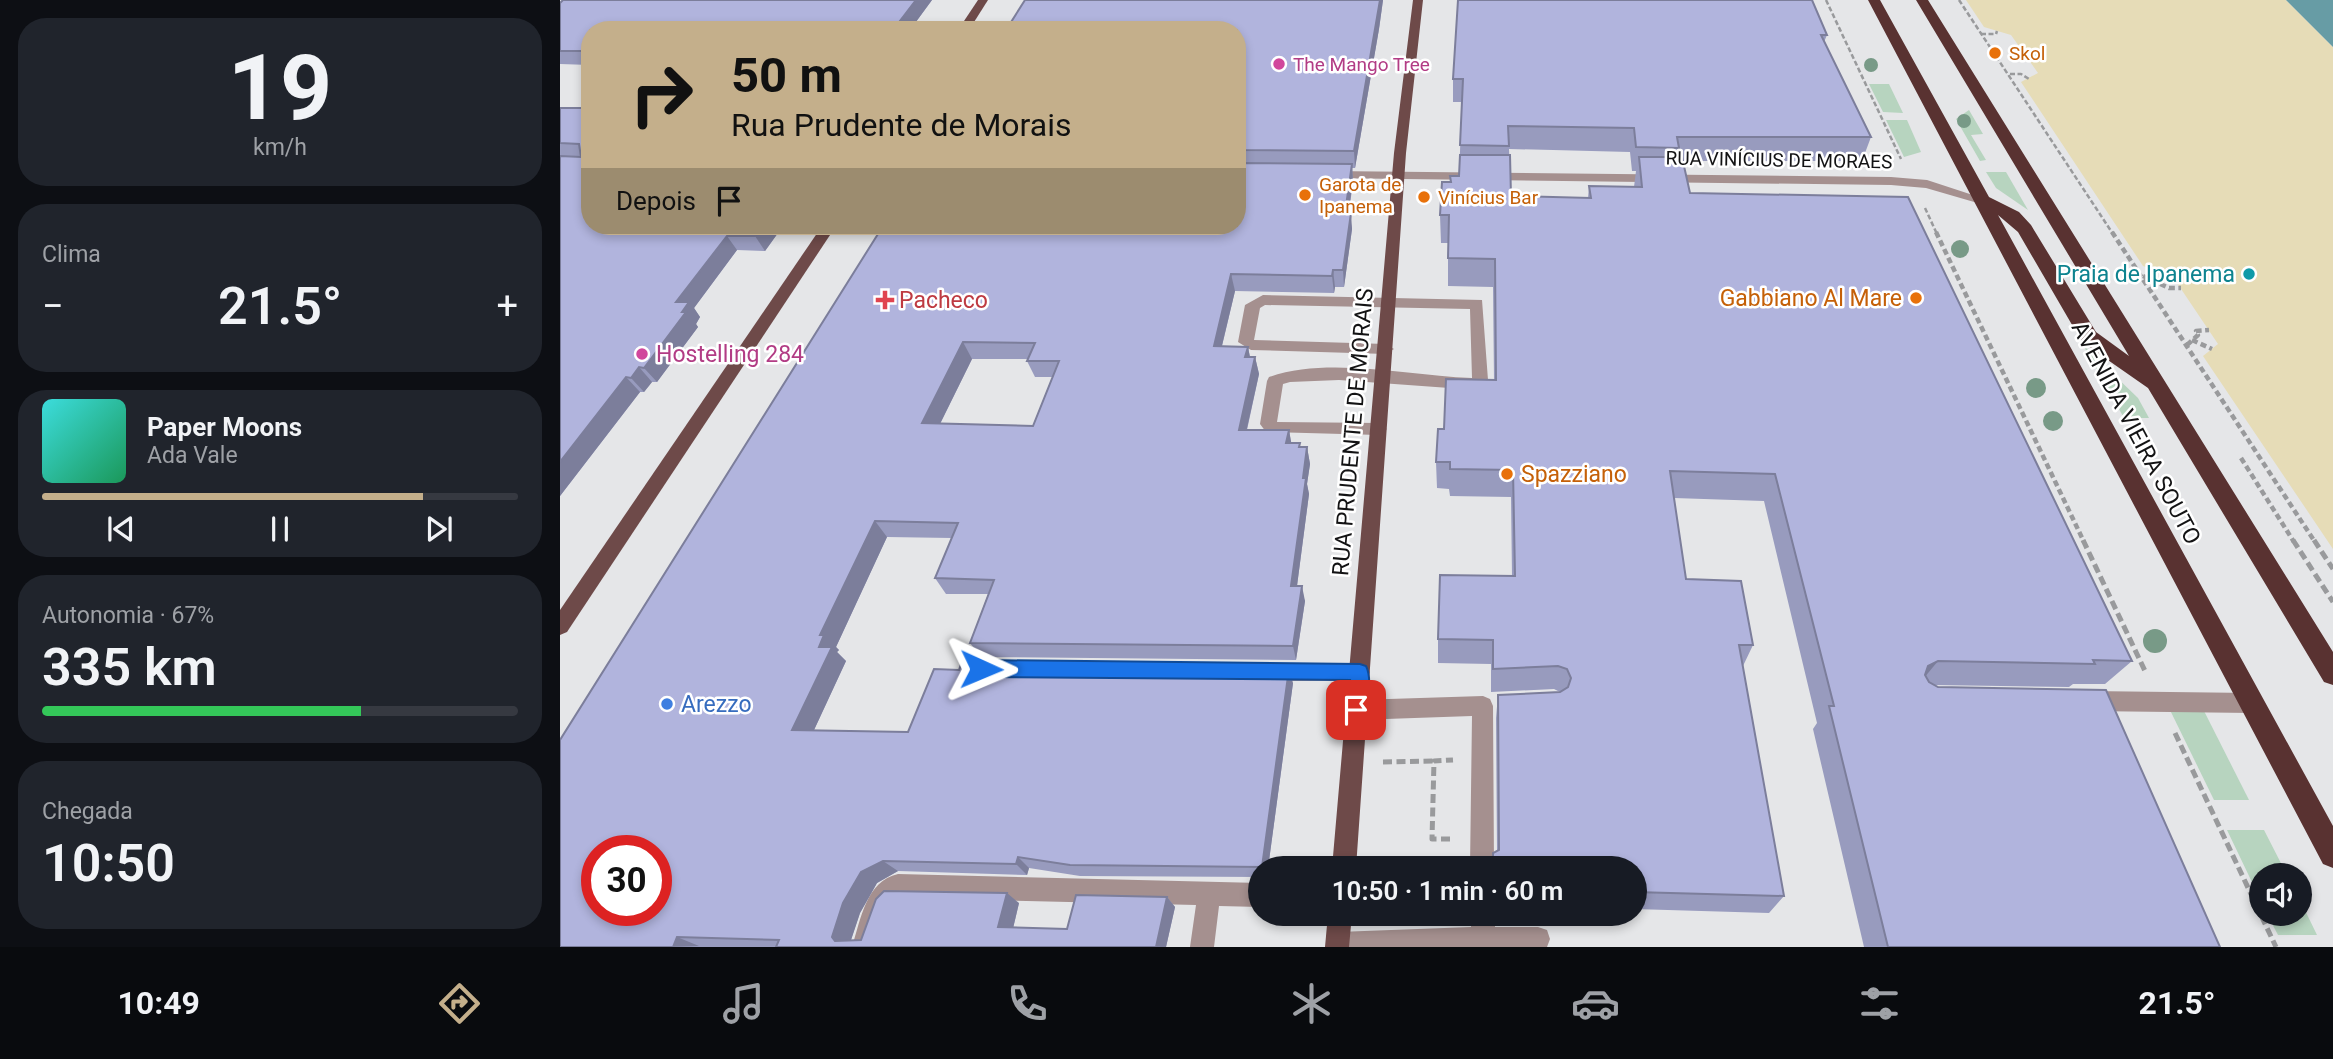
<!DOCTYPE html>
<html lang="pt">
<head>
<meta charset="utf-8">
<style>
  :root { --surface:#171b24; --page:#20242c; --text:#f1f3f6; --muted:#9ea1a6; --line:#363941; --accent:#c4af8b }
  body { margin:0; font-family:Roboto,sans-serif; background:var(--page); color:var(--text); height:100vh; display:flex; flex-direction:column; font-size:26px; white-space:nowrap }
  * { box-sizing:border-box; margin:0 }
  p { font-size:23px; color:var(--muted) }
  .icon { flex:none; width:38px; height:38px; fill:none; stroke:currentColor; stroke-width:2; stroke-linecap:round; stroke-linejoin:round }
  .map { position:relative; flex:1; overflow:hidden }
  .sheet { display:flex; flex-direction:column; gap:18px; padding:18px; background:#0d0f14; width:560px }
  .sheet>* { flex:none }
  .top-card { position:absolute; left:21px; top:21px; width:665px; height:214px; border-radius:28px; box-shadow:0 4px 10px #0003; background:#c4af8b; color:#111; overflow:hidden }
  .fabs { position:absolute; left:1689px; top:863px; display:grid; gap:14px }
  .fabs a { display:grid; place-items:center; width:63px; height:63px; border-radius:50%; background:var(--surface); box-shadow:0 4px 10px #0003; font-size:35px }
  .speed { position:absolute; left:21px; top:835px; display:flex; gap:14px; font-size:35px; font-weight:700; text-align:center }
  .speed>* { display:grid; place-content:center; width:91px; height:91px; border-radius:50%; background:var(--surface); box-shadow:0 4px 10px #0003; line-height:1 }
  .speed .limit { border:10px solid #d22; background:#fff; color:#111 }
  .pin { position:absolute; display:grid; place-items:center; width:60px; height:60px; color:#fff; margin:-30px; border-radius:14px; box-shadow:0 4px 10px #0006 }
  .me { position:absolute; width:77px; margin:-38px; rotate:91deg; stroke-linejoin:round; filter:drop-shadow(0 0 5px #0008) }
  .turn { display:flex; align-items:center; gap:24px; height:147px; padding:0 35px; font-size:32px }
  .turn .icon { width:91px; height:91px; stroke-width:2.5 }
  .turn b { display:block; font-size:49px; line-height:60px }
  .then { display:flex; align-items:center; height:66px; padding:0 35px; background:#0003; gap:14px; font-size:26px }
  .big { font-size:52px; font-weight:600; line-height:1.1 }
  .sheet .tile { flex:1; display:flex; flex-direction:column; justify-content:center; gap:10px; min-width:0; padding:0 24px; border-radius:28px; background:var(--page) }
  .sheet .dial { align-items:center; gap:0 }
  .dial b { font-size:91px; line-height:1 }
  .song { display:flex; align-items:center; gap:21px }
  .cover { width:84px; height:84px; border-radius:10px; background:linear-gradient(135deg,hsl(180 70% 55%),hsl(150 70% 35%)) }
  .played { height:7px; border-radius:4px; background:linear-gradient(90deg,var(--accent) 80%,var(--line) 80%) }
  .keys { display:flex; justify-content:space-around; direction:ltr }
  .heat { display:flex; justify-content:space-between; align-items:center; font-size:38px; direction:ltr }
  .charge { height:10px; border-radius:5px; background:linear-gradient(90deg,#34c759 67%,var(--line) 0) }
  .trip { position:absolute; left:688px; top:856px; width:399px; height:70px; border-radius:35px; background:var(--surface); box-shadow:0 4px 10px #0003; font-weight:600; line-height:70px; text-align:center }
  .tab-bar { display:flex; height:112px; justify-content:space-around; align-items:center; background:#090b0e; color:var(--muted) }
  .tab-bar .icon { width:49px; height:49px }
  .tab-bar .current { color:var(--accent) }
  .tab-bar b { font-size:32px; color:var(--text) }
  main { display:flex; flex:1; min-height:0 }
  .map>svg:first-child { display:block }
  .green { fill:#b7d4bf }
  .sand { fill:#e6dcb7 }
  .water { fill:#679ca5 }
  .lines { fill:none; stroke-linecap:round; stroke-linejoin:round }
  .path-far2 { stroke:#999a9c; stroke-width:2.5; stroke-dasharray:5 2.5; stroke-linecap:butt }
  .path-far1 { stroke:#999a9c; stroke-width:4.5; stroke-dasharray:6 3.5; stroke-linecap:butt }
  .path { stroke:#999a9c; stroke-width:5; stroke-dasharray:9 4.5; stroke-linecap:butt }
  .minor { fill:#a5908f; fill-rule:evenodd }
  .major { fill:#6e4a49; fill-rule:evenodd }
  .highway { fill:#593231; fill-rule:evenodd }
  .tree { fill:#789a87 }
  .wall { fill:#989bbe; fill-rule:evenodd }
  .shaded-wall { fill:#7c7e9b }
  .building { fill:#b1b4dd; stroke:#7c7e9b; stroke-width:2; fill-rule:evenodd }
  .route { fill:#1a73e8; stroke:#114b97; stroke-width:2 }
  .food-dot { fill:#e8710a; stroke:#fff; stroke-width:2.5 }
  .hotel-dot { fill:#d1479c; stroke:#fff; stroke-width:2.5 }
  .culture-dot { fill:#0f9aa8; stroke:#fff; stroke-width:2.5 }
  .health-dot { fill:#e0444e; stroke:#fff; stroke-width:2.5 }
  .shop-dot { fill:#3f7fe0; stroke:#fff; stroke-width:2.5 }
  .labels { text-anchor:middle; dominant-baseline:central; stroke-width:5; stroke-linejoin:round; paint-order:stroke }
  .far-food-label { font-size:19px; fill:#c56008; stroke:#fff; text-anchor:start }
  .far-hotel-label { font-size:19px; fill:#b23c85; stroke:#fff; text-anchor:start }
  .far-street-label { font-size:19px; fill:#131314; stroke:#fff }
  .culture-label { font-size:23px; fill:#0d838f; stroke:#fff; text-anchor:end }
  .food-label { font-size:23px; fill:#c56008; stroke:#fff; text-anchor:end }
  .health-label { font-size:23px; fill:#be3a42; stroke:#fff; text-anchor:start }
  .hotel-label { font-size:23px; fill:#b23c85; stroke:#fff; text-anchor:start }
  .street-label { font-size:23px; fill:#131314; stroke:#fff }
  .shop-label { font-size:23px; fill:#366cbe; stroke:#fff; text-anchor:start }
</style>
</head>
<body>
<main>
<section class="sheet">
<div class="tile dial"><b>19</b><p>km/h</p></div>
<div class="tile"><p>Clima</p>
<div class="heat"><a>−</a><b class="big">21.5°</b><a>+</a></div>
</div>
<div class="tile">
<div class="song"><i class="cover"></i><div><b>Paper Moons</b><p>Ada Vale</p></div></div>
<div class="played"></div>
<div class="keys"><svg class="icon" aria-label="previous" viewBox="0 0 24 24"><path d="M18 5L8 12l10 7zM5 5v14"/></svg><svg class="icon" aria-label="pause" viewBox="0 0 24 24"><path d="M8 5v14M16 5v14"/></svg><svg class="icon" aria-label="next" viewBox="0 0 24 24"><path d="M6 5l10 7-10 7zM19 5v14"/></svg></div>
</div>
<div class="tile"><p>Autonomia · 67%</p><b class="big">335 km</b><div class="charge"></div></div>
<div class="tile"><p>Chegada</p><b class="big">10:50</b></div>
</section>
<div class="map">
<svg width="1773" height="947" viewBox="0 0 1773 947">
  <rect width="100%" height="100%" fill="#e5e6e8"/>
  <g class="green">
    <polygon points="1309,84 1329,84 1343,113 1323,112"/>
    <polygon points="1409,110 1423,134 1411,135 1426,160 1420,161 1396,119"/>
    <polygon points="1326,120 1347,120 1361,152 1344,157"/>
    <polygon points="1426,172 1446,172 1468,210 1436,188"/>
    <polygon points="1523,345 1578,398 1589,418 1564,418"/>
    <polygon points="1642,707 1689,800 1654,800 1609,708"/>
    <polygon points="1667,830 1704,830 1727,875 1701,875 1701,901"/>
    <polygon points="1740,900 1757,935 1718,935 1707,914 1740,914"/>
  </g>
  <polygon class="sand" points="1406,0 1726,0 1773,47 1773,549 1643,356 1658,344 1613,277 1583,266 1461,82 1478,73 1451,35 1424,27"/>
  <polygon class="water" points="1726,0 1773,0 1773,47"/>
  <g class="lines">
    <g class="path-far2">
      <polyline points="1266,0 1341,159"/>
      <polyline points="1399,0 1553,234"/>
      <polyline points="1421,34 1436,34 1437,31"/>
      <polyline points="1450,74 1461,74 1469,79"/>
      <polyline points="1365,208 1377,234"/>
    </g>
    <g class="path-far1">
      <polyline points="1376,232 1524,542"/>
      <polyline points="1552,232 1755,542"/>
      <polyline points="1583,276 1609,288 1621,288"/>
      <polyline points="1590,279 1596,271"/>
      <polyline points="1632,340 1652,349"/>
      <polyline points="1627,345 1638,335 1636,331 1649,330"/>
      <polyline points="1681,458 1734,542"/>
    </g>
    <g class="path">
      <polyline points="1523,540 1585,671"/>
      <polyline points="1733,540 1773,602"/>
      <polyline points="1754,540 1773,569"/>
      <polyline points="1615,733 1716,947"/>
      <polyline points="823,762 874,761"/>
      <polyline points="890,839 872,839 874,761 893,760"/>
    </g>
    <g class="minor">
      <polygon points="768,171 1331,177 1367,180 1428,200 1421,204 1366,188 1331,185 763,178 761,175"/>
      <path d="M703,295l219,5 6,80 -5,8 -6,2 -138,-10 -49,2 -7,2 -6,38 102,1 8,6 -8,6 -113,-3 -6,-8 7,-43 2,-4c60,-21 140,-1 203,1l-2,-69 -205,-4 -5,3 -6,32 132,4 8,5 -8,5 -135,-4 -13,-8 7,-37z"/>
      <polygon points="708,663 800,663 807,665 810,672 807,679 800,681 708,681 701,679 698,672 701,665"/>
      <polygon points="1528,691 1692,693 1699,696 1702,703 1699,710 1692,713 1528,711 1521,708 1518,701 1521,694"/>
      <polygon points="923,696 930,699 933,706 934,868 910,868 912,716 797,720 790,717 787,710 790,703 797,700"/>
      <path d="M338,874l362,9v24l-41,-1 -5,41h-24l6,-42 -298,-7 -9,10 -13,39h-24c9,-28 14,-66 46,-73z"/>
      <polygon points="911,914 935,914 935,927 978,927 987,930 990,939 987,947 767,947 766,944 769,935 778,932 911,927"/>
    </g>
    <g class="major">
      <polygon points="418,0 428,0 409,30 398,30"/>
      <polygon points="853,0 863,0 846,153 796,868 772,868 834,153"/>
      <polygon points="262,226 276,226 7,632 0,635 0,610"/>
      <polygon points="768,914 792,914 789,947 765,947"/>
    </g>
    <polygon class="highway" points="1308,0 1320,0 1429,197 1459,212 1471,225 1536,332 1569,356 1356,0 1368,0 1773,652 1773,685 1764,682 1588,388 1522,342 1458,232 1438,215 1773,826 1773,868 1763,864"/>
  </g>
  <g class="tree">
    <circle cx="1311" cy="65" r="7"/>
    <circle cx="1404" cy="121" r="7"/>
    <circle cx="1400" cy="249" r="9"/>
    <circle cx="1476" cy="388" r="10"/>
    <circle cx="1493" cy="421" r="10"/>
    <circle cx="1595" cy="641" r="12"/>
  </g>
  <g class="wall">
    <polygon points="3,0 372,0 350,30 30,30 30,65 0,64 0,3"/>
    <path d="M465,0h358l-4,29 -24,139h-3l1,13 -4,32 3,16 -8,58h-9l-1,6 -99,-2 -13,55 26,1 2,10h5l4,17 -12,56h42l2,13 10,4h6l3,17 -3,20 2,10 -12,92 8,15 -9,59 -315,-3 -11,-14 18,-49h-42l-11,-16 17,-40 -65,-1 -51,110 3,3 -2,2 9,9 -32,69 94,2 385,-49 -25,185h-8v9l-180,-1 -51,-8 -2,7 -129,-4 -21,12 -17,30 -9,27h10l158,-37 -6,25 54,1 100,-32 8,10 -9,40h-606l323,-721h354v-196zM412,359h56l-1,2 8,16h18l-20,49 -93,-2z"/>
    <path d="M898,0l369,35 -3,7 47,95 -9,24h-179l7,32 442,468 -27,23h-32l-4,3 -135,-2 286,262h-356l-51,-218 4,-6 -53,-222 -90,-3 12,81 67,66 -10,21 41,230 -15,17 -135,-4v-41h-143l2,-15 4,-2 -1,-133 2,-23 62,-3 -6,-3 -63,3v-28l-53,-1v-24l74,-63 -1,-79 -61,-1 -1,-7 -12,-1 -1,-26 8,-33 50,-49 -1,-93 -45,-1v-43h-7l-1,-28 10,-33 9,-6 3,-74h-9v-23zM949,149l121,3 2,19h4l-2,16 -45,-1 -1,12 -77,-2z"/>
    <polygon points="0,108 223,226 205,251 177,250 134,308 140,317 136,324 138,327 97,382 92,382 84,392 80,392 0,496"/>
  </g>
  <g class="shaded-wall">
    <polygon points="356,0 372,0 350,30 333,30"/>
    <polygon points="820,0 823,0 819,29 795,168 794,151"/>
    <polygon points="792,164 793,181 786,229 785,213"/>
    <polygon points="791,213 792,229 784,287 783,270"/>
    <polygon points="203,226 223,226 205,251 195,236"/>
    <polygon points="167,236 177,250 134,308 140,317 136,324 138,327 97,382 84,368 116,302"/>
    <polygon points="773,270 775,287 774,293 772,276"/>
    <polygon points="671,274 675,291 658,362 654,346"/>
    <polygon points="403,342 412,359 372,440 362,423"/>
    <polygon points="688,347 691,363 685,357"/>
    <polygon points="695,357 699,374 683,446 679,430"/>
    <polygon points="79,367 92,382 84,392 71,378"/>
    <polygon points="66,377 80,392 0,496 0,462"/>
    <polygon points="729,430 732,447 726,443"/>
    <polygon points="747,447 750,464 747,484 749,494 735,601 731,586"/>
    <polygon points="315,521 327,537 276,647 279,650 277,652 286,661 248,743 232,730 259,647 260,635"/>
    <polygon points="742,586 745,601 736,660 733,646"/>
    <polygon points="1378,661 1359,684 1368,666"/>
    <polygon points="729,669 733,683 708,868 703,868 702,867"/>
    <polygon points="458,857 469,868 467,875 456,864"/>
    <polygon points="323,861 338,871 317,883 300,913 289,946 275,941 272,937 283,903 301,872"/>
    <polygon points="447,893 459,903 451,937 438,927"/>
    <polygon points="607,897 615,907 606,947 596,947"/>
    <polygon points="117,937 139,946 113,947"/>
  </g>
  <g class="building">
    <polygon points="3,0 356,0 333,30 30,30 30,51 0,51 0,3"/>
    <polygon points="465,0 820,0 794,151 677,150 677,30 446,30"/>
    <polygon points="898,0 1252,0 1267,35 1261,35 1311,137 1117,137 1119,148 1076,147 1074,128 948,126 949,146 900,145 903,79 893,79"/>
    <polygon points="0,108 30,108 30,226 203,226 195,236 167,236 116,302 129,302 122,312 126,312 84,368 79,367 71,378 66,377 0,462 0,156 21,157 19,144 0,143"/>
    <polygon points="900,155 950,155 951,196 1031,198 1029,186 1082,187 1079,157 1122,157 1130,193 1348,197 1572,661 1533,660 1535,664 1378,661 1368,666 1365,675 1369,682 1378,687 1546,690 1660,947 1328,947 1269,706 1274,706 1215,474 1110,471 1126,579 1181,581 1193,645 1179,645 1224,896 1074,892 1074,868 933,868 933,853 939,850 938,695 1000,692 1008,687 1011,678 1007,669 998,666 933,669 933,640 878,639 880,575 955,576 953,470 890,469 890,462 876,462 878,429 884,429 886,379 936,380 935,259 888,258 889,215 880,215 882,182 891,182 890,176 899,176"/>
    <path d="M677,163l115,1 -7,49h6l-8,57h-10l-1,6 -101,-2 -17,72 34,1 -3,10h10l-16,73h50l-3,13h14l-1,4h8l-4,31h3l-15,108h11l-9,60 -323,-3 24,-63 -59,-2 23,-55 -83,-2 -55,114h4l-5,12h13l-40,83 116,2 26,-63 25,1 2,-6 328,5 -27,198 -192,-2 -52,-8 -2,7 -133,-3 -22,11 -18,31 -11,34 3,4 26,-1 15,-41 8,-8 123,2 -9,34 69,2 9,-34 91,2 -11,50h-380l3,-7 -102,-3 -4,10h-113v-207l323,-514h354zM403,342l72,1 -8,18h32l-26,65 -111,-3zM37,850h59v60h-59z"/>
  </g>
  <path class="route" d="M421,660l379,4 6,2c6,12 3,38 -3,50l-7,3 -6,-3 -3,-6 3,-30 -369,-3 -7,-2 -3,-6 3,-6z"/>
  <g class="food-dot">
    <circle cx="1435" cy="53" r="7"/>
    <circle cx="745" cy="195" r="7"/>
    <circle cx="864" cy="197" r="7"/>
    <circle cx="1356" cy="298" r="7"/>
    <circle cx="947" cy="474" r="7"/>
  </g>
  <g class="hotel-dot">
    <circle cx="719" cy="64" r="7"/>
    <circle cx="82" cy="354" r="7"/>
  </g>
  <circle class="culture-dot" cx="1689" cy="274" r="7"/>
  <path class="health-dot" d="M321.5 289.5h7v7h7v7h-7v7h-7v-7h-7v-7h7z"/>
  <circle class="shop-dot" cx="107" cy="704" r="7"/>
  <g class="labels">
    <g class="far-food-label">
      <text x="1449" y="53">Skol</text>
      <text x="759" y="184">Garota de<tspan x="759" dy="22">Ipanema</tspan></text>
      <text x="878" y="197">Vinícius Bar</text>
    </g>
    <g class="far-hotel-label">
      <text x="733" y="64">The Mango Tree</text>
    </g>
    <g class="far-street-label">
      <text transform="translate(1219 160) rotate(1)">RUA VINÍCIUS DE MORAES</text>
    </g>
    <g class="culture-label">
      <text x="1675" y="274">Praia de Ipanema</text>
    </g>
    <g class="food-label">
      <text x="1342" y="298">Gabbiano Al Mare</text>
      <text x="961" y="474" text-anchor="start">Spazziano</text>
    </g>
    <g class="health-label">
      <text x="339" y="300">Pacheco</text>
    </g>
    <g class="hotel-label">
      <text x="96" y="354">Hostelling 284</text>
    </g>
    <g class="street-label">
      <text transform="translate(793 432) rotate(-85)">RUA PRUDENTE DE MORAIS</text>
      <text transform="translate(1576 433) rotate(62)">AVENIDA VIEIRA SOUTO</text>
    </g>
    <g class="shop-label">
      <text x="121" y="704">Arezzo</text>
    </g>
  </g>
</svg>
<div class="fabs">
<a><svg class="icon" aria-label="sound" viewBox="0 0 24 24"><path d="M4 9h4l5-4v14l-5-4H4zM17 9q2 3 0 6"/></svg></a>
</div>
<div class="speed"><div class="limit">30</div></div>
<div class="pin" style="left:796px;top:710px;background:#d93025"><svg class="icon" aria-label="arrive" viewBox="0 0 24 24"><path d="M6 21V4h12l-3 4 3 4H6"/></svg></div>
<svg class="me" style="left:421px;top:669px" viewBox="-20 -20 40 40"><path d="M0-17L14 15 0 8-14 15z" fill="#1a73e8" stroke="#fff" stroke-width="4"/></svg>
<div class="trip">10:50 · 1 min · 60 m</div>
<div class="top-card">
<div class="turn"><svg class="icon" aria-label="right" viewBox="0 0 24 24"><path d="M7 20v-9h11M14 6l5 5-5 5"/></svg><div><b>50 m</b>Rua Prudente de Morais</div></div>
<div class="then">Depois<svg class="icon" aria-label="arrive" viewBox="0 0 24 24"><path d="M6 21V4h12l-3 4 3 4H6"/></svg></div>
</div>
</div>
</main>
<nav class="tab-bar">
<b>10:49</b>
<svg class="icon current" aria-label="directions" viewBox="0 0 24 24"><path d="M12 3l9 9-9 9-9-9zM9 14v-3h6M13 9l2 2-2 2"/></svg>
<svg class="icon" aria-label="music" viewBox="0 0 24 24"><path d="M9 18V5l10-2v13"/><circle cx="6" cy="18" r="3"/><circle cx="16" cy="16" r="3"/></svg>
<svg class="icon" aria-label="phone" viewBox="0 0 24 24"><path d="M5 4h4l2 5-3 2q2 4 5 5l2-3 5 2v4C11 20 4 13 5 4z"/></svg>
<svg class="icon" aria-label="climate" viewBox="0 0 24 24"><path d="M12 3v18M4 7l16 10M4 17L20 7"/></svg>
<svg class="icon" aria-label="car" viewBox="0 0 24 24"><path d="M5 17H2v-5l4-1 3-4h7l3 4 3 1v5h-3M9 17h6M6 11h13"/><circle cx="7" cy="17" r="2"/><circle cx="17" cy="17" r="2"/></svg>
<svg class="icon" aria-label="filters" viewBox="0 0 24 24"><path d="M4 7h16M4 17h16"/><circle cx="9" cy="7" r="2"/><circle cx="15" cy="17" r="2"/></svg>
<b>21.5°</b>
</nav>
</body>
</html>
